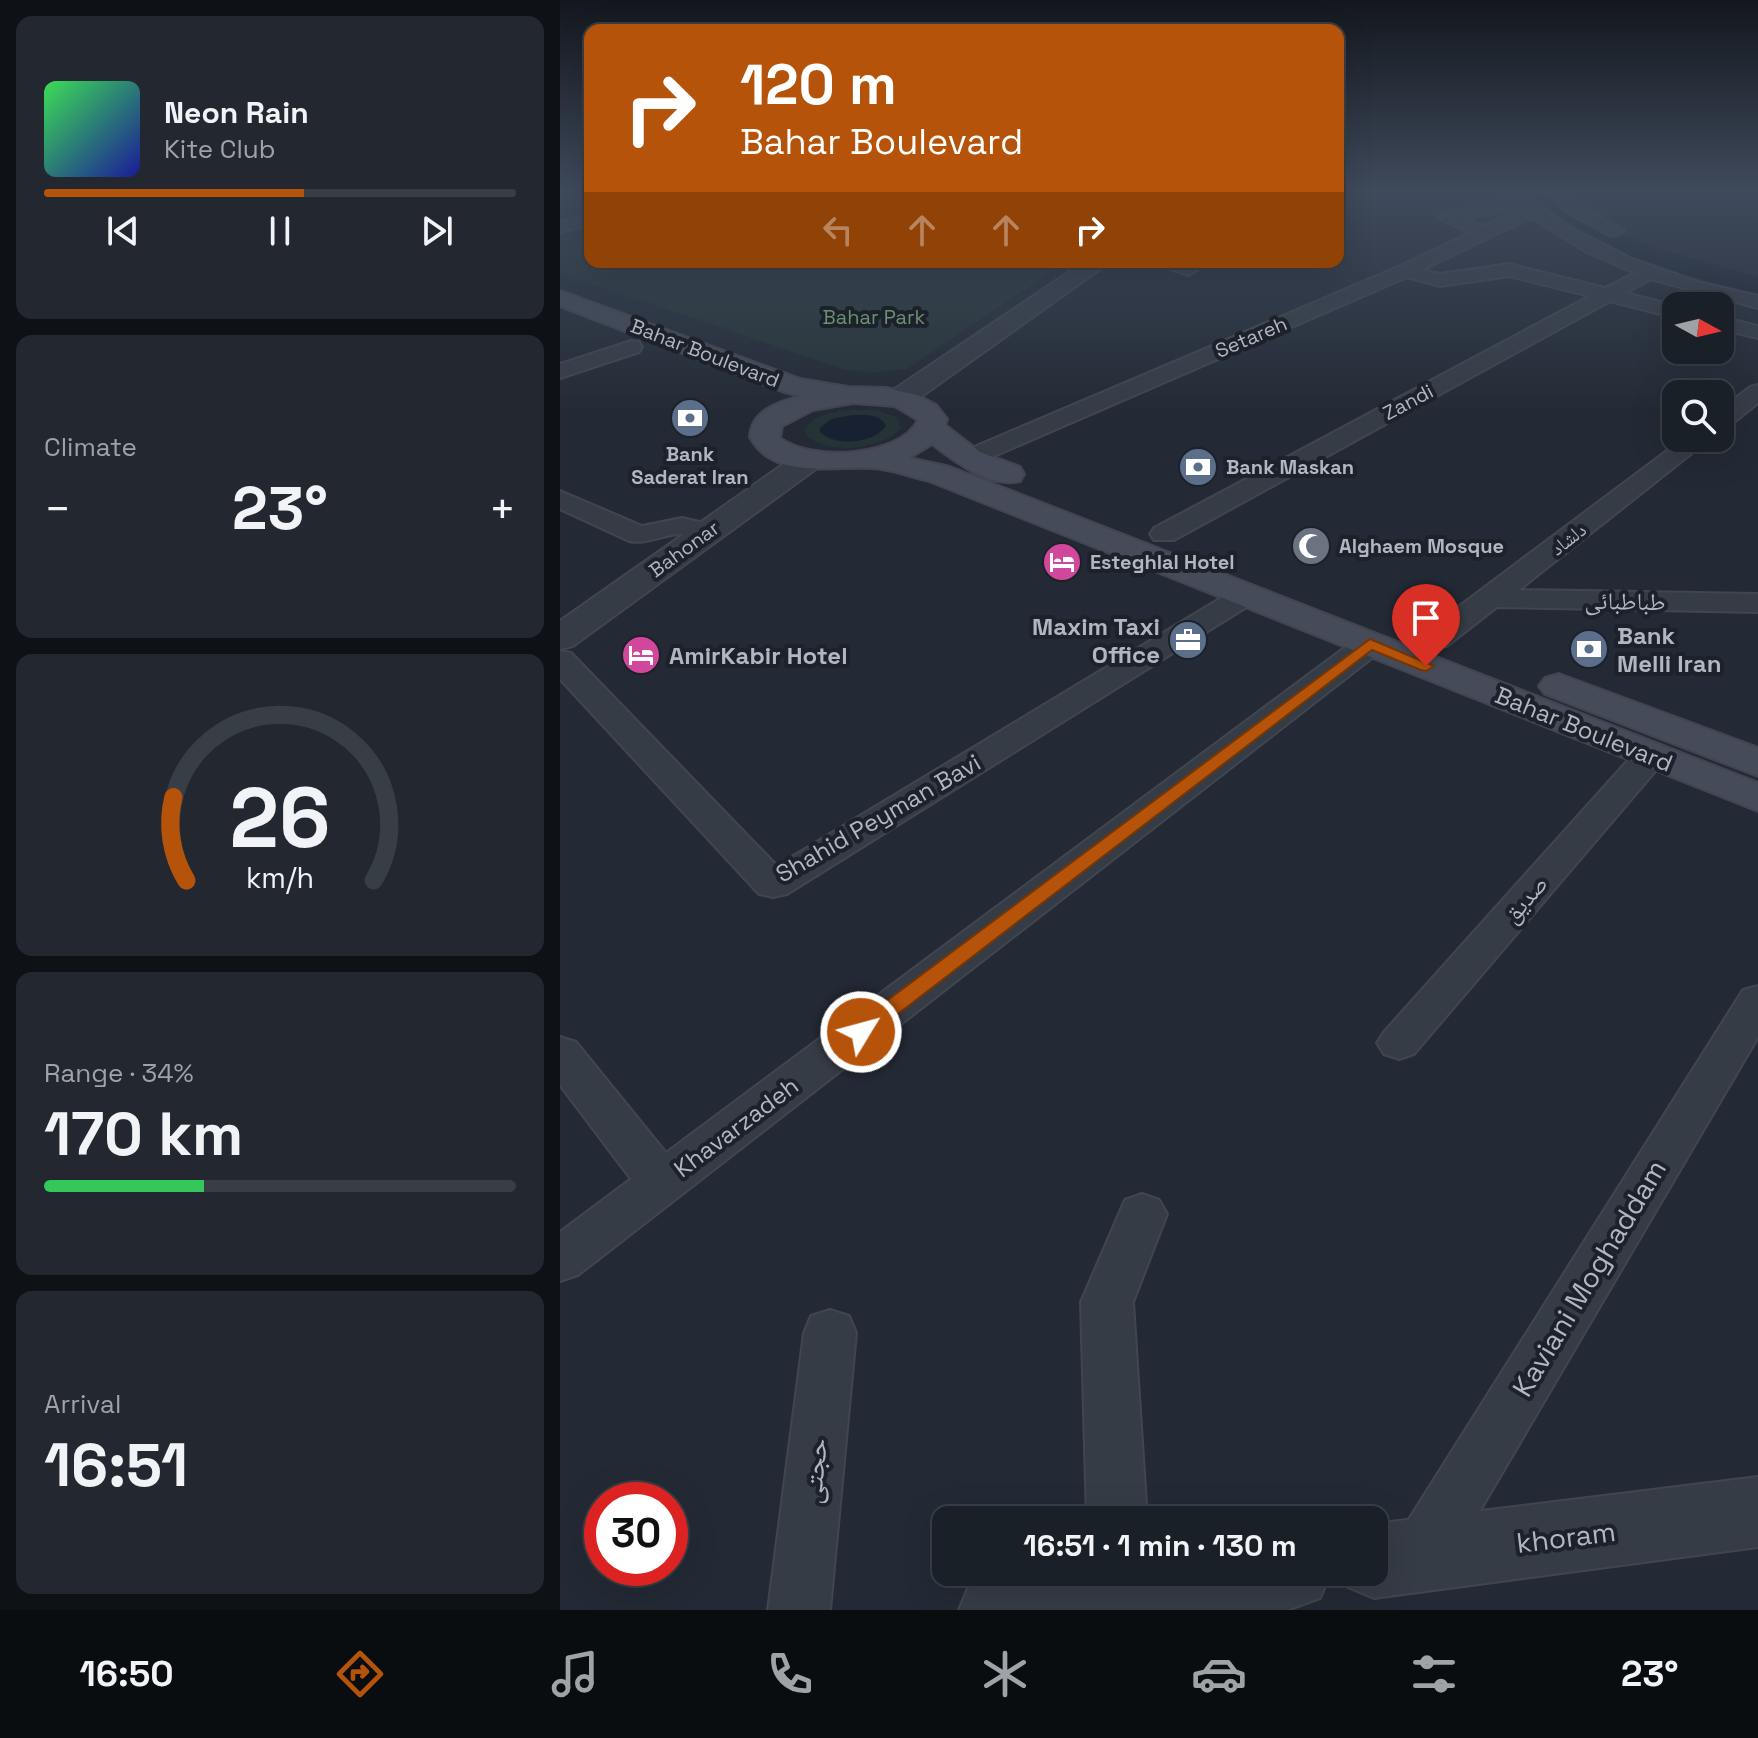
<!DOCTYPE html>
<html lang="en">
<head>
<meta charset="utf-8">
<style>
  :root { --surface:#1a2028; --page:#232830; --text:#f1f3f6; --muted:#9fa3a8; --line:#383e45; --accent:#b45309 }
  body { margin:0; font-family:"Space Grotesk","Noto Naskh Arabic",sans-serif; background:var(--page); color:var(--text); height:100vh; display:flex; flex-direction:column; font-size:30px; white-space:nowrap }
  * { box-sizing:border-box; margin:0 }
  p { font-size:26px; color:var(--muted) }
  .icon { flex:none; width:44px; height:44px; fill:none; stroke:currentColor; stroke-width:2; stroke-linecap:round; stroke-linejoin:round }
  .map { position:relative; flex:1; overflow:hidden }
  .side { display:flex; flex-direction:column; gap:16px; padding:16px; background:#0e1216; width:560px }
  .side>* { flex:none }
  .hud { position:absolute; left:24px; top:24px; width:760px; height:244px; border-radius:16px; box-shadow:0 8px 32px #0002,0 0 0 2px var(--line); background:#b45309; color:#fff; overflow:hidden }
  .needle { width:52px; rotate:98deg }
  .buttons { position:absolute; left:1102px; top:292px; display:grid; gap:16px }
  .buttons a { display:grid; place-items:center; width:72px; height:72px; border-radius:16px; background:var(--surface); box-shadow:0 8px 32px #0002,0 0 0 2px var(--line); font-size:40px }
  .speed { position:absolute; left:24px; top:1482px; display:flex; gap:16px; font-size:40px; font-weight:700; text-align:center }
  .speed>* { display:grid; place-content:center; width:104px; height:104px; border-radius:50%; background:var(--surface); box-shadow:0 8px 32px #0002,0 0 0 2px var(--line); line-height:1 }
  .speed .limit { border:12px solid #d22; background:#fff; color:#111 }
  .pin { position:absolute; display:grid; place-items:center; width:68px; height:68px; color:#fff; margin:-82px -34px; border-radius:50% 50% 50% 0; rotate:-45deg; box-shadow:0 0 8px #0007 }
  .pin .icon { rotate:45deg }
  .me { position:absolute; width:88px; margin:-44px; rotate:53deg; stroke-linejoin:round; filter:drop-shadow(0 0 6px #0008) }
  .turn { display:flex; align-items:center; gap:28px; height:168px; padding:0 24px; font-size:36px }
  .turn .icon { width:104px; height:104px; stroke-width:2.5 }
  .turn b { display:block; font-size:56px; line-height:68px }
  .lanes { display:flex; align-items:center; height:76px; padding:0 24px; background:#0003; justify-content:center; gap:40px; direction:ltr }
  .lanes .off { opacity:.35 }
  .big { font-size:60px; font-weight:800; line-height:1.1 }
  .side .tile { flex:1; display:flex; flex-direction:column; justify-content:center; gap:12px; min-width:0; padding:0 28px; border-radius:16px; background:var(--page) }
  .side .dial { align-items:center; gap:0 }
  .dial svg { height:208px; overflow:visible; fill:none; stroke:var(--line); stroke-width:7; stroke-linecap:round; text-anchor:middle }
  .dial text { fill:var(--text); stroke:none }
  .song { display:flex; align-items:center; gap:24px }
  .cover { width:96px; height:96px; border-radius:12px; background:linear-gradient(135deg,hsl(130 70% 55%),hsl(240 70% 35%)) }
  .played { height:8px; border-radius:4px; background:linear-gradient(90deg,var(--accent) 55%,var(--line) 55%) }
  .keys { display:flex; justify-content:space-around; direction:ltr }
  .heat { display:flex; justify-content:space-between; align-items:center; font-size:44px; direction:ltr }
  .charge { height:12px; border-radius:6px; background:linear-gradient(90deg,#34c759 34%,var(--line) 0) }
  .trip { position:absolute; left:372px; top:1506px; width:456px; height:80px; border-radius:16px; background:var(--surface); box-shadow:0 8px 32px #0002,0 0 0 2px var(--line); font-weight:800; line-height:80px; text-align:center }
  .tab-bar { display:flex; height:128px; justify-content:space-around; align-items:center; background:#0a0d10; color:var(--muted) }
  .tab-bar .icon { width:56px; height:56px }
  .tab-bar .on { color:var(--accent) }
  .tab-bar b { font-size:36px; color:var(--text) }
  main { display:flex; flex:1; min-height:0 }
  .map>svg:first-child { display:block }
  .green { fill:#253336 }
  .water { fill:#182131 }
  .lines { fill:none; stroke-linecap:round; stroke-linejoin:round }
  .canal { fill:#182131; fill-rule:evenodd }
  .minor-casing { stroke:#40454f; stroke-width:4 }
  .tertiary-casing { stroke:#40454f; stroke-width:4 }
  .secondary-casing { stroke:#40454f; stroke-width:4 }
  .minor { fill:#363c46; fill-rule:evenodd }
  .tertiary { fill:#363c46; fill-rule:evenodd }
  .secondary { fill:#454b58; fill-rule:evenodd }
  .route { fill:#b45309; stroke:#753606; stroke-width:2 }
  .labels { text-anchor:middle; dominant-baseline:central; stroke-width:8; stroke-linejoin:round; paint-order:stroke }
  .far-park-label { font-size:20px; fill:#6b9076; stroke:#1c212a }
  .far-street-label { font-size:20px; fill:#b1b7c2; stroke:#1c212a }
  .far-poi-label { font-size:20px; font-weight:bold; fill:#b1b7c2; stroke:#1c212a; text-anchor:start }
  .street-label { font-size:24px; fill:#b1b7c2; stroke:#1c212a }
  .poi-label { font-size:24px; font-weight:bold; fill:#b1b7c2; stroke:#1c212a; text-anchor:start }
  .near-street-label { font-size:28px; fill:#b1b7c2; stroke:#1c212a }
</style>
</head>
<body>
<main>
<section class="side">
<div class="tile">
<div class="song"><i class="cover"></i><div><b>Neon Rain</b><p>Kite Club</p></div></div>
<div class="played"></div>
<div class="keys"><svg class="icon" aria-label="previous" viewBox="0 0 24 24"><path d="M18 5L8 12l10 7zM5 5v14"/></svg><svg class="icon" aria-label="pause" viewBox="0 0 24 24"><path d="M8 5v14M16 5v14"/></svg><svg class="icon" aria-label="next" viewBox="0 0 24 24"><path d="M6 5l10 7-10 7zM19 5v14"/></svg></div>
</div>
<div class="tile"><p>Climate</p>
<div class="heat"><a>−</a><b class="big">23°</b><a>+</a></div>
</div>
<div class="tile dial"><svg viewBox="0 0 100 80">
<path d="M14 69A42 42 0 1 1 86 69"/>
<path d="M14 69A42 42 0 0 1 9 37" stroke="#b45309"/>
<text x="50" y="56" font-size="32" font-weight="700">26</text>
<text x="50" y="72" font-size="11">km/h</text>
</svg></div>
<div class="tile"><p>Range · 34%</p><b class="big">170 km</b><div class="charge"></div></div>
<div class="tile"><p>Arrival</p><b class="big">16:51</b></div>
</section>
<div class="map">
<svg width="1198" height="1610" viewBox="0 0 1198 1610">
  <rect width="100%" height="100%" fill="#232a35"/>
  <g class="green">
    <polygon points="30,224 30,262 504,263 347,369 315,372 286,370 0,273 0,232"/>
    <path d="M289,410h27l20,7 5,11c-19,22 -75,28 -96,6 2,-19 28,-22 44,-24z"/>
  </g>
  <path class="water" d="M292,415c12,0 29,-2 34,11 -13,18 -50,21 -66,6v-4l11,-9z"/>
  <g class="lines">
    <path class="canal" d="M963,190h24l44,30 57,26 110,31v16c-65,-15 -194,-47 -235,-103z"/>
    <g class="minor-casing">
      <g id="minor">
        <path d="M941,190h18l51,37 62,32 66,23 60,14v12l-107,-29 -26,14 51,13v12l-66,-17 -436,239h-20l-4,-6 4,-6 436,-232 -81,-20 -69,10 -33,-9 -429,186h-18l-3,-5 3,-5 438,-186 72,-34 -31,-15 3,-4 68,-15zM959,206l2,3 -37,17 -18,-7zM971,217l56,35 48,21 -30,15 -96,-24 -69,10 -18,-4z"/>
        <polygon points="985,190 1003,190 1019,204 1064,231 1055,236 1049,235 1007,212"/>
        <polygon points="30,214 30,224 0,232 0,222"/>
        <polygon points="599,262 626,262 638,269 629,275 601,266"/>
        <polygon points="1160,317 1198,326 1198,338 1160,329"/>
        <polygon points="71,341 79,342 82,347 79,352 0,378 0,364"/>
        <polygon points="1198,385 1198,403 1168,427 1160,429 1160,410 1190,387"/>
        <polygon points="1124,438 1151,438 959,590 1198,594 1198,612 937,607 887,646 876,648 865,646 861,639 865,632"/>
        <path d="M0,491l82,35 40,-8 35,8 4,6 -4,6c-13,3 -21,-3 -34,-4 -18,-1 -35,11 -54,7l-69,-32z"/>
        <polygon points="686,586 696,589 701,595 696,601 227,894 213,897 199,894 0,679 0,651 11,653 217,866 676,589"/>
        <polygon points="810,635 821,637 825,644 821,651 18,1275 0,1281 0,1232 71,1179 0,1085 0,1037 16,1042 106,1153 799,637"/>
        <polygon points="1091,745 1103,748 1108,755 1103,762 854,1054 839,1059 824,1054 817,1043 824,1032 1079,748"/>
        <polygon points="1198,986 1198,1037 881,1577 860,1586 839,1577 830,1556 839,1535 1183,990"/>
        <polygon points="582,1194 599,1200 607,1214 573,1302 587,1520 527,1520 521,1302 565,1200"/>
        <polygon points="270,1310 289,1316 296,1333 270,1610 208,1610 244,1333 251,1316"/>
      </g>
    </g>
    <g class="tertiary-casing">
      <g id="tertiary">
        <polygon points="524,262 550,262 349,405 339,407 329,405 325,399 329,393"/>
        <polygon points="249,451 260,454 264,460 260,466 13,646 0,649 0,621 238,454"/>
        <polygon points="1198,1477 1198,1547 814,1598 788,1587 782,1572 814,1572 814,1524"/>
        <polygon points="438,1572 771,1572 760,1598 727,1610 399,1610 410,1583"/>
      </g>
    </g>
    <g class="secondary-casing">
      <g id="secondary">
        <path d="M0,291l240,88 48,8 38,1 31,7 19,10 11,14 -2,6 35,27 40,15 4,7 -4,7c-30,7 -65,-19 -88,-37l-23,14 41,9 808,316v28l-829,-330c-18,-4 -38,-12 -56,-13 -39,-3 -100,13 -123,-31 1,-27 31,-36 52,-41l-18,-4 -224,-86zM293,403l42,3 23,14c-17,37 -107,42 -138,18l2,-12 31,-16z"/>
        <polygon points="999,674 1198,748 1198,776 985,694 979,686 985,678"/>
      </g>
    </g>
    <use href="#minor" class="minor"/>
    <use href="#tertiary" class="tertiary"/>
    <use href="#secondary" class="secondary"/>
  </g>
  <linearGradient id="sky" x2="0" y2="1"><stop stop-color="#13171d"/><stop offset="0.46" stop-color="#3f4a5c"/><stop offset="1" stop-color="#3f4a5c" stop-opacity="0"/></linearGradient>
  <rect width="1198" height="415" fill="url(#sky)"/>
  <polygon class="route" points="810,639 874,666 866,671 861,670 812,650 308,1037 293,1037 290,1032 293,1026"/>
  <defs>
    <g id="bank-disc" transform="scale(2)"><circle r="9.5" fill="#5c6f8a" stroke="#1c212a"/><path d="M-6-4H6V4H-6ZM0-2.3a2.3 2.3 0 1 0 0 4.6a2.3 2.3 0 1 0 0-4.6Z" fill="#fff"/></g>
    <g id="mosque-disc" transform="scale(2)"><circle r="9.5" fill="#6b7280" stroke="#1c212a"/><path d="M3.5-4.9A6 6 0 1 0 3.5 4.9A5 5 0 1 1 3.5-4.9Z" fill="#fff"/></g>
    <g id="hotel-disc" transform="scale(2)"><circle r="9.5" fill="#d1479c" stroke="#1c212a"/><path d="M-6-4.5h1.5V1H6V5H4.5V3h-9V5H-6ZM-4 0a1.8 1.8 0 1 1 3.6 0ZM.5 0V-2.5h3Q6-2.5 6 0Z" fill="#fff"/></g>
    <g id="office-disc" transform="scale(2)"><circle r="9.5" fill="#5c6f8a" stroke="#1c212a"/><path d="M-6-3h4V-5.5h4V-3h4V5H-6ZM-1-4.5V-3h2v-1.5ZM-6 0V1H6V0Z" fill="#fff"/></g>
  </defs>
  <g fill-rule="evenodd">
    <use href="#bank-disc" x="130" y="418"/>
    <use href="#bank-disc" x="638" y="467"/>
    <use href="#mosque-disc" x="751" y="546"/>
    <use href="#hotel-disc" x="502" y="562"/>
    <use href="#office-disc" x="628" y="640"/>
    <use href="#bank-disc" x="1029" y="649"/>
    <use href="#hotel-disc" x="81" y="655"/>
  </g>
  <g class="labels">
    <g class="far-park-label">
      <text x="314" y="317">Bahar Park</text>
    </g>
    <g class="far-street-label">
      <text transform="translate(691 337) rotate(-23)">Setareh</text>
      <text transform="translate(145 353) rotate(21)">Bahar Boulevard</text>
      <text transform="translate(848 402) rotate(-28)">Zandi</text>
      <text transform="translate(1008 539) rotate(-38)">دلشاد</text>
      <text transform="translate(124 549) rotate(-36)">Bahonar</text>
    </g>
    <g class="far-poi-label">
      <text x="130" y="454" text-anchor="middle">Bank<tspan x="130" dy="23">Saderat Iran</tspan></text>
      <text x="666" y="467">Bank Maskan</text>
      <text x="779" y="546">Alghaem Mosque</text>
      <text x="530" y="562">Esteghlal Hotel</text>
    </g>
    <g class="street-label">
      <text transform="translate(1065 601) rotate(1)">طباطبائی</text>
      <text transform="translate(1024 729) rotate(22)">Bahar Boulevard</text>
      <text transform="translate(318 818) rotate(-30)">Shahid Peyman Bavi</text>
      <text transform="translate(965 899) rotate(-49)">صدیق</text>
      <text transform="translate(176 1127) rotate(-37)">Khavarzadeh</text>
    </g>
    <g class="poi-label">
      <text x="600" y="626" text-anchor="end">Maxim Taxi<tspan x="600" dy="28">Office</tspan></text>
      <text x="1057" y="635">Bank<tspan x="1057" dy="28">Melli Iran</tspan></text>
      <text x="109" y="655">AmirKabir Hotel</text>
    </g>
    <g class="near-street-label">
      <text transform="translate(1029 1278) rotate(-59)">Kaviani Moghaddam</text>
      <text transform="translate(254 1471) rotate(-84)">حجتی</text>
      <text transform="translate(1006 1537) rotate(-7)">khoram</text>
    </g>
  </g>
</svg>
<div class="buttons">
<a><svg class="needle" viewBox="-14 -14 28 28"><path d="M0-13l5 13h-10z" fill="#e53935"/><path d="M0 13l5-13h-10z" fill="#9fa3a8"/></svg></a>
<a><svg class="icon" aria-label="search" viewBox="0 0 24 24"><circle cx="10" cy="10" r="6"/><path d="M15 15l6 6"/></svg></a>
</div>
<div class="speed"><div class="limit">30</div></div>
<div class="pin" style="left:866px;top:666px;background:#d93025"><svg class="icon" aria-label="arrive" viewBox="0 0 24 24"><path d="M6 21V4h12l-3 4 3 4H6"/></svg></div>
<svg class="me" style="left:301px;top:1032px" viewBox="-20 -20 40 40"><circle r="17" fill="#b45309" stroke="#fff" stroke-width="3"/><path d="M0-11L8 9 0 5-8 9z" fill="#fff"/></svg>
<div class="trip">16:51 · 1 min · 130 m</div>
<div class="hud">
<div class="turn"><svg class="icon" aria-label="right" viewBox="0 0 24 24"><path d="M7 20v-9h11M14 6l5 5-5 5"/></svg><div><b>120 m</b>Bahar Boulevard</div></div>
<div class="lanes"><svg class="icon off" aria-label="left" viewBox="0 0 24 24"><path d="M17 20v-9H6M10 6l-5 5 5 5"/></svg><svg class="icon off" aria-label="ahead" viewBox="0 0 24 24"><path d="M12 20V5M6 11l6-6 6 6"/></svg><svg class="icon off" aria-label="ahead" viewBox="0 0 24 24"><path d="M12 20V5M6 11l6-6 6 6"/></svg><svg class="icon" aria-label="right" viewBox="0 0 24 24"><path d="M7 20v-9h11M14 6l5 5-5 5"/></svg></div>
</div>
</div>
</main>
<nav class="tab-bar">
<b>16:50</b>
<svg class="icon on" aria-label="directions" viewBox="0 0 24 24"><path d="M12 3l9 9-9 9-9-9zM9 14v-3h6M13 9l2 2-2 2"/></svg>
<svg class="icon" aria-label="music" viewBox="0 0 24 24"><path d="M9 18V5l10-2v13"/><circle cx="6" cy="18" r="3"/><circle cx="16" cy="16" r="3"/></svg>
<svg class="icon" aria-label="phone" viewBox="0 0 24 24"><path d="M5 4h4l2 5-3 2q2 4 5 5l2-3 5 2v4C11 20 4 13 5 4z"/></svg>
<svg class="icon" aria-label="climate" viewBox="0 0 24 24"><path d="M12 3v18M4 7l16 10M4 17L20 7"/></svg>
<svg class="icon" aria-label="car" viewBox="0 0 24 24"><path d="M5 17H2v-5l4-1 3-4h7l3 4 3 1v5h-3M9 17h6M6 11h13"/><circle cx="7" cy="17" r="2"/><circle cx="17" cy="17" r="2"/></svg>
<svg class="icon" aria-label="filters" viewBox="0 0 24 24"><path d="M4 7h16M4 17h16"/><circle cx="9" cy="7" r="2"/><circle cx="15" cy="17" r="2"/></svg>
<b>23°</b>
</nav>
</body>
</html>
